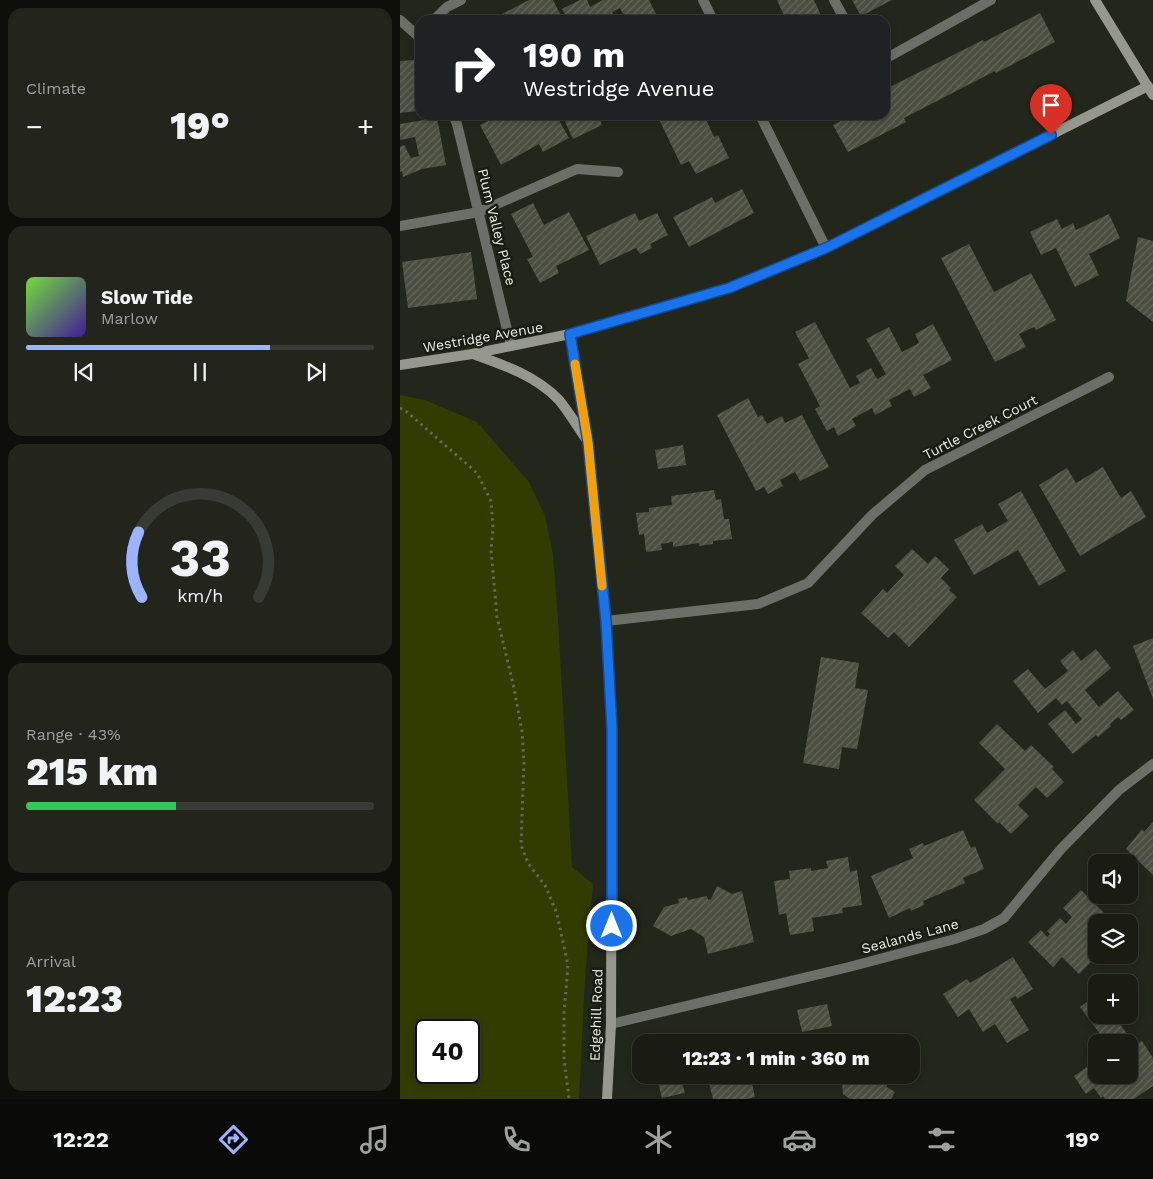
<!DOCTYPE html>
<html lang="en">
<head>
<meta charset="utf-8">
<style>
  :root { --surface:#1a1c14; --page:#23251d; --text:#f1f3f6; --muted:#9fa1a0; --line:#383a34; --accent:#9bb4fd }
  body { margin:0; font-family:"Work Sans",sans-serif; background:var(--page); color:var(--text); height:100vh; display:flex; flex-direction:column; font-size:19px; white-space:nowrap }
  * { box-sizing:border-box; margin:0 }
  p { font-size:16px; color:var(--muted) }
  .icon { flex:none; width:28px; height:28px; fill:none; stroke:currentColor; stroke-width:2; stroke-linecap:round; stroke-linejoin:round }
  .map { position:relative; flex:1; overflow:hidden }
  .side { display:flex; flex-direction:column; gap:8px; padding:8px; background:#0e0f0b; width:400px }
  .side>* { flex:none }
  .banner { position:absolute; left:15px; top:15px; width:475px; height:105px; border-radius:15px; box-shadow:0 2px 8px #0003,0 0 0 1px var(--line); background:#202124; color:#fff; overflow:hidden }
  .tools { position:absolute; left:688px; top:854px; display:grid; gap:10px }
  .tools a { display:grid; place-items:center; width:50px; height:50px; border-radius:10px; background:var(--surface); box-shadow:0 2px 8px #0003,0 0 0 1px var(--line); font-size:25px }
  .speed { position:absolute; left:15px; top:1019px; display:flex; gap:10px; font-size:25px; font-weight:700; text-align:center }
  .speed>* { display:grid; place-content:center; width:65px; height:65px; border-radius:50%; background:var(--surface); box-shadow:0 2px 8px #0003,0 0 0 1px var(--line); line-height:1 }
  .speed .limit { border:2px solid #111; border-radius:8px; background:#fff; color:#111 }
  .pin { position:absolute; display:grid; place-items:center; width:42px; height:42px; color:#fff; margin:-51px -21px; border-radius:50% 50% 50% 0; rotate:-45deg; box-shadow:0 0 5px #0007 }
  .pin .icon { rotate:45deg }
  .me { position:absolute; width:55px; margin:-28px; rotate:0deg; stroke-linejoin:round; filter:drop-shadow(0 0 4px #0008) }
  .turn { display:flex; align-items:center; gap:18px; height:105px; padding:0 25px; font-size:22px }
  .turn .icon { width:65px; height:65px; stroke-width:2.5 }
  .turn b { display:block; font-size:35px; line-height:42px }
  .big { font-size:38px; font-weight:800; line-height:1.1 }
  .side .tile { flex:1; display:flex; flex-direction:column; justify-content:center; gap:8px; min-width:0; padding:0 18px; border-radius:15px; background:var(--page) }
  .side .dial { align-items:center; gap:0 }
  .dial svg { height:130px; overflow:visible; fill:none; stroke:var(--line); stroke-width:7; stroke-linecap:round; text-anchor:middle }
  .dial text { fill:var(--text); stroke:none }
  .song { display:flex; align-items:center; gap:15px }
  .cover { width:60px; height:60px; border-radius:8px; background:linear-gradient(135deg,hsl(100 70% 55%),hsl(260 70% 35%)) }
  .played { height:5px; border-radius:2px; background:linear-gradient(90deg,var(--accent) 70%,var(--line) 70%) }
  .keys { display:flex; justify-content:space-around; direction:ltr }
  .heat { display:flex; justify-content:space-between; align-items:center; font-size:28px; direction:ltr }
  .charge { height:8px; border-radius:4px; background:linear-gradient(90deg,#34c759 43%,var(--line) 0) }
  .trip { position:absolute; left:232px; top:1034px; width:288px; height:50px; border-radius:15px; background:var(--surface); box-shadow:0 2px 8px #0003,0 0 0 1px var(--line); font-weight:800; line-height:50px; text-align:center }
  .tabs { display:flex; height:80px; justify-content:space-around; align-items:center; background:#0a0b08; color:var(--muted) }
  .tabs .icon { width:35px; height:35px }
  .tabs .on { color:var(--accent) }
  .tabs b { font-size:22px; color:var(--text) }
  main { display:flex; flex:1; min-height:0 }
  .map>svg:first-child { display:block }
  .green { fill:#323c00; fill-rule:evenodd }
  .building { fill:url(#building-hatch) }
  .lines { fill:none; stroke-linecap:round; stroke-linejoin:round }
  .path { stroke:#63665b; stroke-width:3; stroke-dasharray:2.5 4; stroke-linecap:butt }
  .street { stroke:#6c6e68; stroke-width:10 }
  .secondary { stroke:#96988e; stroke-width:10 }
  .route-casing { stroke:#114b97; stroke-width:12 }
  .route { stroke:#1a73e8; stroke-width:9 }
  .slow { stroke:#f59e0b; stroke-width:9 }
  .labels { text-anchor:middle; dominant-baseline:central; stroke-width:5; stroke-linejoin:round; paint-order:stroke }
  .street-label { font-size:14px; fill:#eceee6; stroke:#191c11 }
</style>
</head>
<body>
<main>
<section class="side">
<div class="tile"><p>Climate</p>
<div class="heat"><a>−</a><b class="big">19°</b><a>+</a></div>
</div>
<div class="tile">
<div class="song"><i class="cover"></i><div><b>Slow Tide</b><p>Marlow</p></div></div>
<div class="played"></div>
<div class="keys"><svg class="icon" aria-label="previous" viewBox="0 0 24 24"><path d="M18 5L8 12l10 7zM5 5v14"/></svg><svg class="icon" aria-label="pause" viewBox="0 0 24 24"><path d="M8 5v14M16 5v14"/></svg><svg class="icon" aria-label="next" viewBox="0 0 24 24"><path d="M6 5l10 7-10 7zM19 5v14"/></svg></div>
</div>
<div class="tile dial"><svg viewBox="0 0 100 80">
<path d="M14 69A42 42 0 1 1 86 69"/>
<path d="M14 69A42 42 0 0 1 12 29" stroke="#9bb4fd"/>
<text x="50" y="56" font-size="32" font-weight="700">33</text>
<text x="50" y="72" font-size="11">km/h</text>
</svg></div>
<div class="tile"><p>Range · 43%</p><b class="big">215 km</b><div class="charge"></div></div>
<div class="tile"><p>Arrival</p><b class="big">12:23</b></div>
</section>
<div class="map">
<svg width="753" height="1099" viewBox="0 0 753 1099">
  <defs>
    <pattern id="building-hatch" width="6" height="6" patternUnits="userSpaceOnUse" patternTransform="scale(1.25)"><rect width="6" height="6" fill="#4b4e41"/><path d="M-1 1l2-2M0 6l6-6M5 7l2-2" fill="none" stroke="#65685c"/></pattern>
  </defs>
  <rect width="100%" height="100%" fill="#23261a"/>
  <path class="green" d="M0,395l25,5 52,22 52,60 16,34 8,39 5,65 14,247 21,17 -8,94 -6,121h-179zM26,1030h43v42h-43z"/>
  <g class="building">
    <polygon points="129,0 153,0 163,20 105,20 102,14"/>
    <polygon points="180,0 187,0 190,7 203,0 249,0 256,14 242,20 226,20 220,8 212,12 216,20 168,20 162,9"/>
    <polygon points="377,0 414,0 423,20 386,20"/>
    <polygon points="452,0 492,0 461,16"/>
    <polygon points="640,13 655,42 596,73 595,71 504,118 506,122 448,152 433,125 453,115 485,115 485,98 490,96 486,89 583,40 584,42"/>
    <polygon points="14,60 17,92 15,92 17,111 0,113 0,61"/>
    <polygon points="100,115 156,115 169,138 143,152 139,144 101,165 80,125"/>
    <polygon points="162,115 198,115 202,125 173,139"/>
    <polygon points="257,115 304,115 314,137 318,135 329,158 296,174 289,161 281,165"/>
    <polygon points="37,118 46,165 22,169 3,177 2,171 0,172 0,147 4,145 11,158 19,156 15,137 0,140 0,124"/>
    <polygon points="342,189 354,213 289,247 273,217 312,197 315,203"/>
    <polygon points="133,203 144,225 169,212 189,250 156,266 159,273 140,283 127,259 133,257 111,214"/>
    <polygon points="235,213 239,221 257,213 268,235 250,244 252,248 240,254 236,248 200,265 186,236"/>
    <polygon points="709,214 720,238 689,254 699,275 675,287 656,248 641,255 630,232 657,219 662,229 673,223 676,230"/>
    <polygon points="738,237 753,241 753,322 726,301"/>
    <polygon points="569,244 594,292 631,273 656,320 636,330 634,327 619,334 626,347 595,362 541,258"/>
    <polygon points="71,252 77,299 8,308 2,262"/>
    <polygon points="415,322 450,388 460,383 456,376 471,368 477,379 486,374 466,339 489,327 502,352 519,343 515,334 533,324 552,360 523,375 531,388 514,397 510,389 489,400 492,406 475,415 472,408 452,419 456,426 438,436 434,427 427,431 415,409 420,406 398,364 409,358 395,332"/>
    <polygon points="348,398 358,417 362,415 367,424 382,416 385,423 402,415 429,467 400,481 395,472 380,480 383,486 368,494 364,487 356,491 317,415"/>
    <polygon points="283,445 286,465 258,469 255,450"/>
    <polygon points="703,467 721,498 731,491 746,517 680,556 639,485 667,468 676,483"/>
    <polygon points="314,490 316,500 321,499 324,519 329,519 332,539 313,541 313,544 299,546 299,543 273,547 273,542 261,544 262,550 246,552 244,534 239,535 236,513 249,512 249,508 272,505 271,496"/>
    <polygon points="621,491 666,571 639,586 618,550 574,575 554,540 582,524 587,533 608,521 598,504"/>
    <polygon points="512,549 528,564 535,556 549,569 541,578 551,588 549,590 557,597 509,647 494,632 488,638 461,613 483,589 487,593 504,575 495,566"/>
    <polygon points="753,638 753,699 733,646"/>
    <polygon points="696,649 711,668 685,690 699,707 718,691 734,710 721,720 718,717 710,724 711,726 698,737 696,735 673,754 648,724 665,710 676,724 682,719 667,701 662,705 656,698 638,713 613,681 628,669 645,689 668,671 660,661 673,650 681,661"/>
    <polygon points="421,657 459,663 455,688 468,690 457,749 442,747 439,769 403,763"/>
    <polygon points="597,724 625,751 631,745 654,767 652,769 664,782 647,798 636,787 618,805 629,816 611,834 599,822 598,824 574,800 605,769 579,743"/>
    <polygon points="753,822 753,875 726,849 742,829 744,832"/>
    <polygon points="563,830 571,848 575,846 584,869 563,878 565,883 523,901 524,905 511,911 510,908 489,918 471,876 513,858 509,849 523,843 524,846"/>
    <polygon points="448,857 450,872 457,870 462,905 442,908 443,913 412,918 414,931 390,935 386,913 379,915 374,881 390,879 389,871 411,868 411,871 428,868 426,861"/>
    <polygon points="317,886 332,894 342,891 354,942 308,954 304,937 291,929 271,936 253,926 264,907 279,903 278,899 287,897 288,900 307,896 308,900 311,899"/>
    <polygon points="681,890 707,916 700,922 696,922 696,955 698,955 679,974 662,957 653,967 628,942 641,930 647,937 650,934 647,931 660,918 666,924 672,917 663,908"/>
    <polygon points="613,957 633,989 617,999 616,996 610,999 629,1030 607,1043 595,1024 583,1032 569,1009 558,1017 543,994 567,979 570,983"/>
    <polygon points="696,995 696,1015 713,1015 731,1039 726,1042 706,1042 680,1007"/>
    <polygon points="427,1004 432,1026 402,1032 397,1010"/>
    <polygon points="414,1034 415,1042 380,1042 379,1039"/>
    <polygon points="742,1041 753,1058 753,1086 734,1099 705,1099 703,1096 701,1098 694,1088 686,1094 674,1076 696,1061 696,1075 729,1075 729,1049"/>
    <polygon points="256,1075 295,1075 295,1076 281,1079 285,1093 262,1098"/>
    <polygon points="307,1075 350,1075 355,1097 346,1099 313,1099"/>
    <polygon points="441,1075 486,1075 487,1087 495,1092 491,1099 450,1099 443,1094"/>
  </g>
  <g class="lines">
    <polyline class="path" points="0,408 7,412 77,473 91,501 93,528 91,550 97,617 114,688 122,731 124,762 121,845 128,863 146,887 157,914 168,965 164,1013 164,1059 169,1099"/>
    <g class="street">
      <polyline points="303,0 313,20"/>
      <polyline points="434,0 445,20"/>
      <polyline points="0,20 18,36 20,40"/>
      <polyline points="34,20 47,7 61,0"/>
      <polyline points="485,59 591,0"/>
      <polyline points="53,115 57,124 111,346"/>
      <polyline points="360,115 426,248"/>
      <polyline points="0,226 79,212 177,169 218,172"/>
      <polyline points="206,621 358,604 408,583 472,515 525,470 709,377"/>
      <polyline points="211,1024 449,967 555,939 584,929 604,918 661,849 719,790 753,764"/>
    </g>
    <g class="secondary">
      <polyline points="695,0 753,95"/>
      <polyline points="170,334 188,442 206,621 212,729 211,1024 207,1099"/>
      <path d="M73,354c31,11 63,22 86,46 10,12 18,26 27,39"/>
      <polyline points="0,365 72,354 170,334 329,288 426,248 748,86"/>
    </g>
  </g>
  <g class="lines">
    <g class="route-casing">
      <polyline id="route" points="212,926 212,729 206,621 188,442 170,334 329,288 426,248 651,135"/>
    </g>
    <use href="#route" class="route"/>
    <polyline class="slow" points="175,364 188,442 202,586"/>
  </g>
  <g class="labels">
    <g class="street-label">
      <text transform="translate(97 227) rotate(76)">Plum Valley Place</text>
      <text transform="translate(83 337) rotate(-10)">Westridge Avenue</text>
      <text transform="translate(580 427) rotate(-27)">Turtle Creek Court</text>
      <text transform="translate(510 936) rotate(-15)">Sealands Lane</text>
      <text transform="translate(196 1015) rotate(-88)">Edgehill Road</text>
    </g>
  </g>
</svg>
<div class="tools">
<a><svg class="icon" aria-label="sound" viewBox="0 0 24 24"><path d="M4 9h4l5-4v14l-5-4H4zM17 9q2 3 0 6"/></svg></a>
<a><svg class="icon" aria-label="layers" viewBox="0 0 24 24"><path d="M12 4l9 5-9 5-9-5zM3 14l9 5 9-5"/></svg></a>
<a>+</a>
<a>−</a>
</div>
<div class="speed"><div class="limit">40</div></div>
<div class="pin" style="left:651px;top:135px;background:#d93025"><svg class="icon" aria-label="arrive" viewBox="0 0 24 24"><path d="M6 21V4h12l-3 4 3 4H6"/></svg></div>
<svg class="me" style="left:212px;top:926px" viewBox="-20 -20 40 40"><circle r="17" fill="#1a73e8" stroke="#fff" stroke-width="3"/><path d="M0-11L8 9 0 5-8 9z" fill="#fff"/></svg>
<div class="trip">12:23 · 1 min · 360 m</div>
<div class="banner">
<div class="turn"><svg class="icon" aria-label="right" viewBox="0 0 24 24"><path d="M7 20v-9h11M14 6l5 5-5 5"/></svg><div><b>190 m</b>Westridge Avenue</div></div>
</div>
</div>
</main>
<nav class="tabs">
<b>12:22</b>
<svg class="icon on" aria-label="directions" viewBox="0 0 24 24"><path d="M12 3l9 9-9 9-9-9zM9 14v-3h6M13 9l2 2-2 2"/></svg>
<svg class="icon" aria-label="music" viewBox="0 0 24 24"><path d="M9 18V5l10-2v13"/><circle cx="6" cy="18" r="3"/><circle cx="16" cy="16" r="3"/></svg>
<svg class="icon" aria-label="phone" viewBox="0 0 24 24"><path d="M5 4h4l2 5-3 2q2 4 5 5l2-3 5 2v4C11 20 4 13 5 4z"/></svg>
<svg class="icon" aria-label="climate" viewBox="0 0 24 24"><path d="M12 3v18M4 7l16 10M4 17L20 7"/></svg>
<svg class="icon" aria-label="car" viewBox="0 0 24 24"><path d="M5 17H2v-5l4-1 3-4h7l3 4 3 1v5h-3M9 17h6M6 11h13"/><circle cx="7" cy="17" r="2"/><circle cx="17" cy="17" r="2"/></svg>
<svg class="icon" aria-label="filters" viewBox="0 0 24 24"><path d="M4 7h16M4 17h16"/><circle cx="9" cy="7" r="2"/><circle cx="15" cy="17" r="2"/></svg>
<b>19°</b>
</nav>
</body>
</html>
